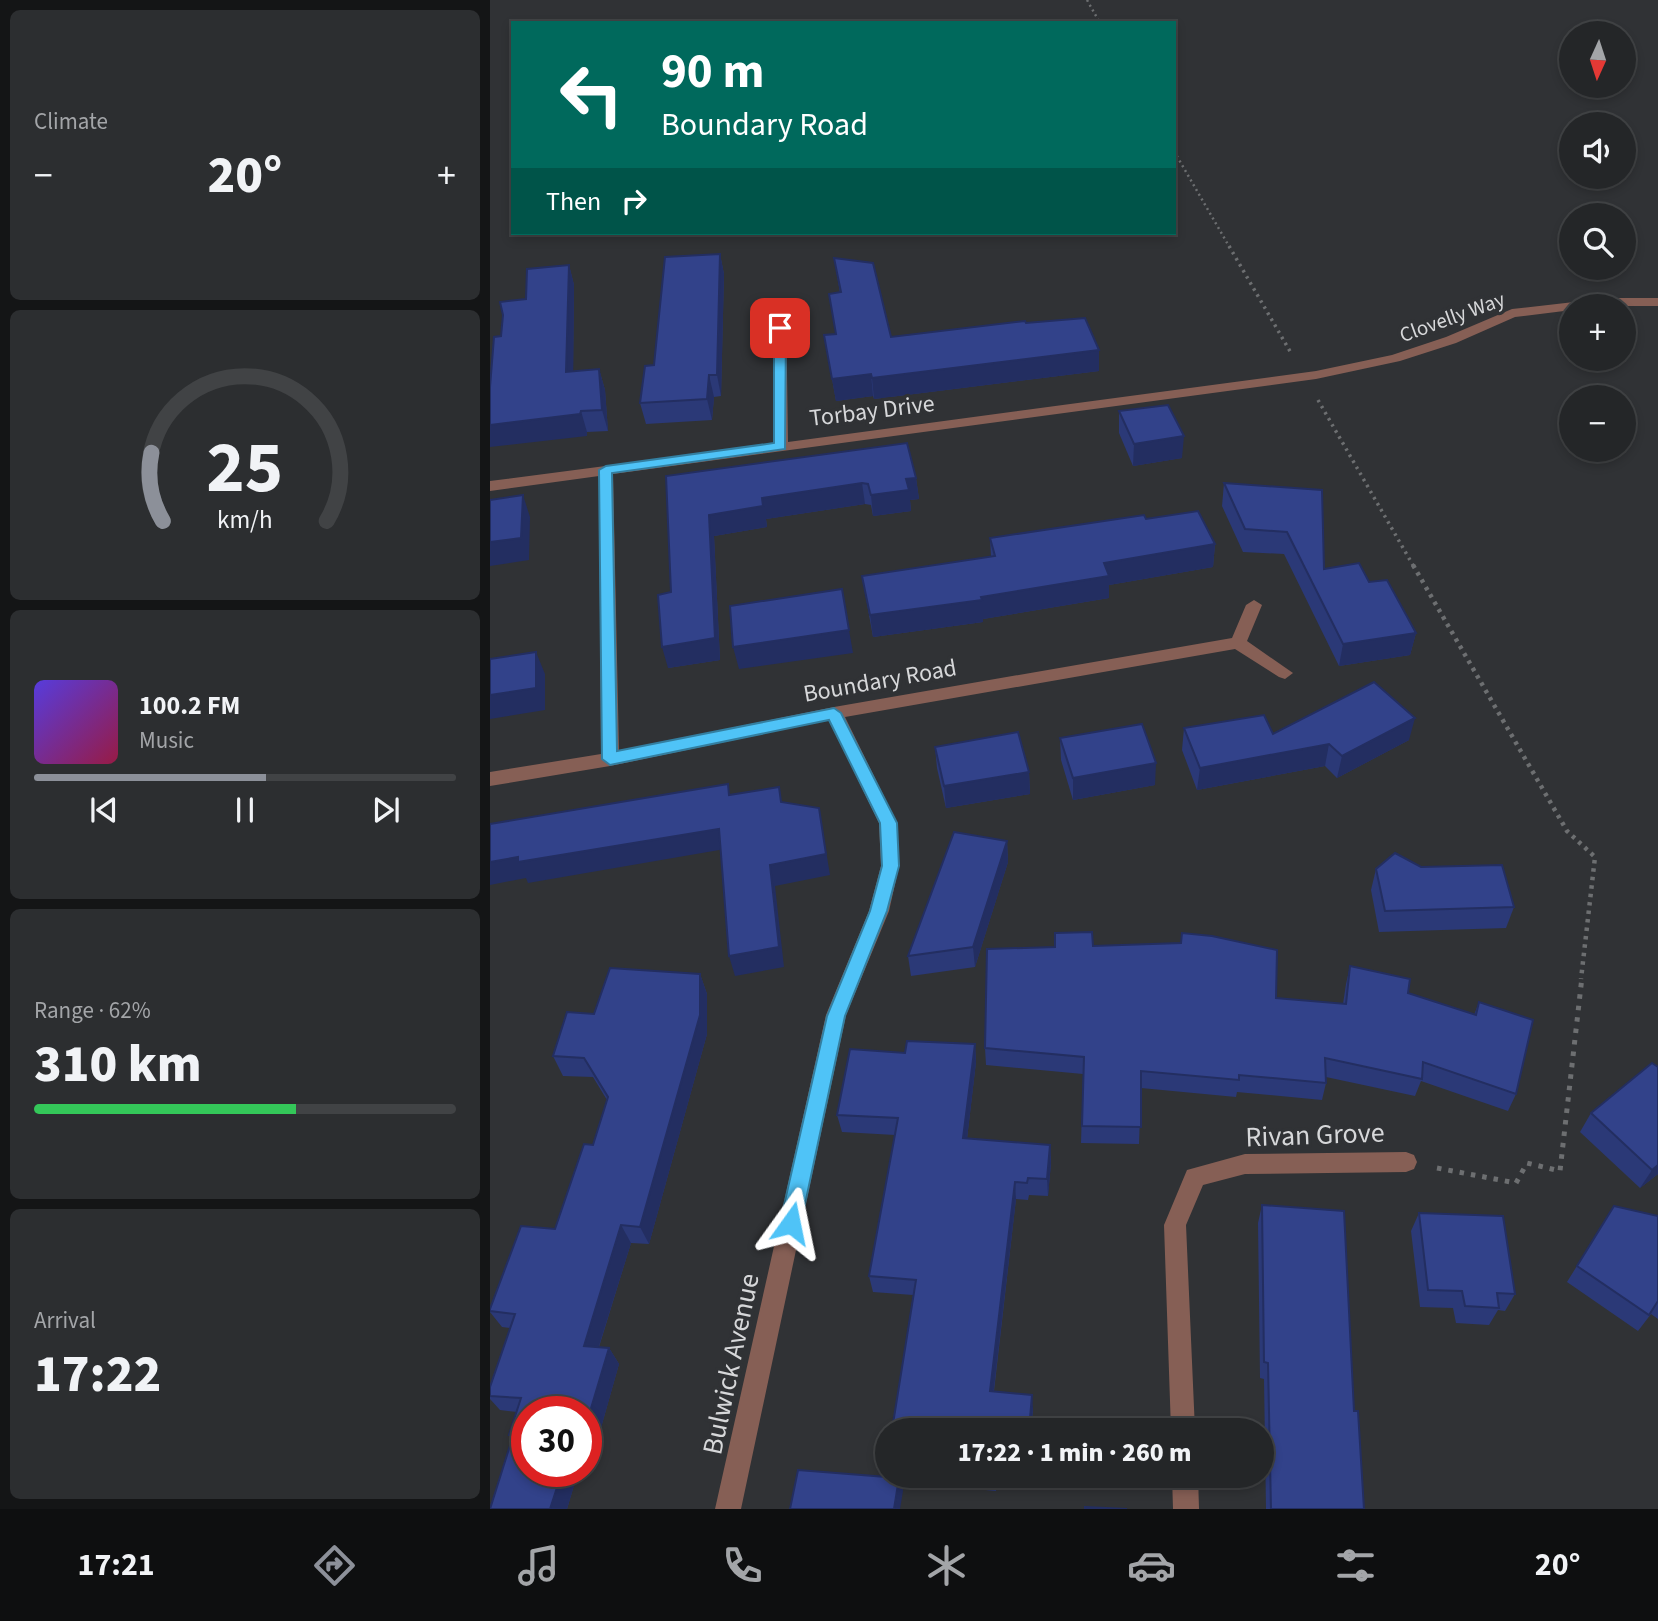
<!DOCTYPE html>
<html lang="en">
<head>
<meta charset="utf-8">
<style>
  :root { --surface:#242628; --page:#2c2e30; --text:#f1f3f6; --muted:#a3a5a8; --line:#414345; --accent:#8c9099 }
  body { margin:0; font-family:"Source Sans 3",sans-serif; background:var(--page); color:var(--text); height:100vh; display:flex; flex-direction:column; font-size:26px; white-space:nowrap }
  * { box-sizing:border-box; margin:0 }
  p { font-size:23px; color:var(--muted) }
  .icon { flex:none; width:38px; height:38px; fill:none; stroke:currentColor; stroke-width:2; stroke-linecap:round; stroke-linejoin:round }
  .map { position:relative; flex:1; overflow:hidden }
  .details { display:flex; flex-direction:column; gap:10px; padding:10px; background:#141516; width:490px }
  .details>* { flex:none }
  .guide { position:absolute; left:21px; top:21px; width:665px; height:214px; border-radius:0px; box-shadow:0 4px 10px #0003,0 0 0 2px var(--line); background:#00695c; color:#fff; overflow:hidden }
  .needle { width:46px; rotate:183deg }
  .buttons { position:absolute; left:1069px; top:21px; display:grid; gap:14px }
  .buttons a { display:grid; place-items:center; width:77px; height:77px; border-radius:50%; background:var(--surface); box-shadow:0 4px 10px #0003,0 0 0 2px var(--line); font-size:35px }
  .speed { position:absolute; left:21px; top:1396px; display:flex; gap:14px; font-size:35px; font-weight:700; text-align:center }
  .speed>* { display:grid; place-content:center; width:91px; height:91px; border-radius:50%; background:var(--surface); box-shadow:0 4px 10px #0003,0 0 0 2px var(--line); line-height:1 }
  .speed .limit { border:10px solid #d22; background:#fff; color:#111 }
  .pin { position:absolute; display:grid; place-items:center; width:60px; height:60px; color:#fff; margin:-30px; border-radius:14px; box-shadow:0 4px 10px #0006 }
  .me { position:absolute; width:77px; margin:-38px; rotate:12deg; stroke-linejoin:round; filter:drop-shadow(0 0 5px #0008) }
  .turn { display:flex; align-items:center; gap:24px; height:147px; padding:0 35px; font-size:32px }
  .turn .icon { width:91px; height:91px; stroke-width:2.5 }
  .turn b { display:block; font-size:49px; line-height:60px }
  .then { display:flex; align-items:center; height:66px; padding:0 35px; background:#0003; gap:14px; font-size:26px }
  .big { font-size:52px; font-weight:800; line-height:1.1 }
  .details .tile { flex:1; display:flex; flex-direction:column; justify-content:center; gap:10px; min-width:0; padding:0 24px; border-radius:10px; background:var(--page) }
  .details .dial { align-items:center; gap:0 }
  .dial svg { height:182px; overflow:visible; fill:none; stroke:var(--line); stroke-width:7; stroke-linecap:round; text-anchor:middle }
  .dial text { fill:var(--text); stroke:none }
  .song { display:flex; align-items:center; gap:21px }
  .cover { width:84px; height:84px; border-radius:10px; background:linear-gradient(135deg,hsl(250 70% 55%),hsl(340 70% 35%)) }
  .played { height:7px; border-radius:4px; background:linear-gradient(90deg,var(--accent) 55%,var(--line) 55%) }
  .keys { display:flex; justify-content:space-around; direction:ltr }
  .heat { display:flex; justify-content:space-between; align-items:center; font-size:38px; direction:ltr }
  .charge { height:10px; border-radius:5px; background:linear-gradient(90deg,#34c759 62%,var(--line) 0) }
  .trip { position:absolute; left:385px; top:1418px; width:399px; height:70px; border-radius:35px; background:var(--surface); box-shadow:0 4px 10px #0003,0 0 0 2px var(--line); font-weight:800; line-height:70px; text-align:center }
  .tab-bar { display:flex; height:112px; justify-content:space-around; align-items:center; background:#0e0f10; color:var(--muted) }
  .tab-bar .icon { width:49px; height:49px }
  .tab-bar .on { color:var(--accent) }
  .tab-bar b { font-size:32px; color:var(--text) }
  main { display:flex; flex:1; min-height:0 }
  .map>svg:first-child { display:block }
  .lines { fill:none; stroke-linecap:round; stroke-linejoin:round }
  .path-far3 { stroke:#6d6f71; stroke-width:2.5; stroke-dasharray:2 3.5; stroke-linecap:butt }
  .path-far2 { stroke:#6d6f71; stroke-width:3.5; stroke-dasharray:2.5 4.5; stroke-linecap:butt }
  .path-far1 { stroke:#6d6f71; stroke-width:4.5; stroke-dasharray:3.5 5; stroke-linecap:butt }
  .path { stroke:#6d6f71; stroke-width:5; stroke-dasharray:4.5 7; stroke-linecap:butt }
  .minor { fill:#865f55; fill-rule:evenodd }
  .wall { fill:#2b3977 }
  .shaded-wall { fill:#232e61 }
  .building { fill:#32428a; stroke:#232e61; stroke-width:2 }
  .route { fill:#4fc3f7; stroke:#337fa1; stroke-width:2 }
  .labels { text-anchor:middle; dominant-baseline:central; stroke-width:7; stroke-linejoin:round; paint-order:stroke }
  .far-street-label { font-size:21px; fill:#d6d7d9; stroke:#303235 }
  .street-label { font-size:24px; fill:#d6d7d9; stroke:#303235 }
  .near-street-label { font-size:28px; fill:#d6d7d9; stroke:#303235 }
</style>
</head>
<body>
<main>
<section class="details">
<div class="tile"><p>Climate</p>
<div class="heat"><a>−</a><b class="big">20°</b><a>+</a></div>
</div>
<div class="tile dial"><svg viewBox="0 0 100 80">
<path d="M14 69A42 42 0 1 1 86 69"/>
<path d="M14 69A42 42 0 0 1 9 39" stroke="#8c9099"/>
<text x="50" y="56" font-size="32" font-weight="700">25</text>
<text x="50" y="72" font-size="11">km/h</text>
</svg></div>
<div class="tile">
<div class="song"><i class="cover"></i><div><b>100.2 FM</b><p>Music</p></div></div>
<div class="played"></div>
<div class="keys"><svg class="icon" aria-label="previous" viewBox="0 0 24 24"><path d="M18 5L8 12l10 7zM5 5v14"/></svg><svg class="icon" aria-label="pause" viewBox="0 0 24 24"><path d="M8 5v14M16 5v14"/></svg><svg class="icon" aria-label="next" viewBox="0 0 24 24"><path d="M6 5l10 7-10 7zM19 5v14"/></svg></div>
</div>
<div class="tile"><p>Range · 62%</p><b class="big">310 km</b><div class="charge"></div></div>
<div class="tile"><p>Arrival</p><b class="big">17:22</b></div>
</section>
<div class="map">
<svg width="1168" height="1509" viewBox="0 0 1168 1509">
  <rect width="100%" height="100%" fill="#303235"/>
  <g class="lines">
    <g class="path-far3">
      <polyline points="597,0 610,23"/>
      <polyline points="684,151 740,248"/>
    </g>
    <g class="path-far2">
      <polyline points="739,246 801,353"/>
      <polyline points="828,400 924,567"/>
    </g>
    <polyline class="path-far1" points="923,565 1077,831 1105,857 1091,979"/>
    <polyline class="path" points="947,1168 1026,1183 1037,1163 1070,1171 1092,977"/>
    <g class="minor">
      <polygon points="1119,298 1168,298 1168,306 1082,306 1082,310 1025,317 966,343 910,361 826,379 123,474 129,751 344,707 742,638 756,605 764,600 772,605 757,641 803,673 795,679 789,677 745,649 355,717 407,823 409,866 399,911 356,1015 251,1509 225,1509 336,1015 379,911 391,866 389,823 339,720 120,766 0,786 0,772 111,754 109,476 0,491 0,481 284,444 284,304 290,300 296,304 298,442 826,371 902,355 956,337 1022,309"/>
      <polygon points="916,1152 924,1155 927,1162 924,1169 916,1172 755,1174 713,1185 696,1225 705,1430 681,1430 674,1225 697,1170 755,1154"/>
      <polygon points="682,1475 708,1475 709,1509 683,1509"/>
    </g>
  </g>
  <g class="wall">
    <polygon points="230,254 234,274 231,396 224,397 222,420 156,424 150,403 164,365"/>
    <polygon points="344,258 401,337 536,323 609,371 384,399 383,396 346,401 334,335 346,334 339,294 350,293"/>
    <polygon points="79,265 84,285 83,371 109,369 115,390 118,431 97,432 97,436 11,336 36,299"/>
    <polygon points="629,411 692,458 643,466 629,433"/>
    <polygon points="176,476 426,478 429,499 420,500 421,511 383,516 381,505 375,504 276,519 277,527 224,536 230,660 178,668 181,592"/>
    <polygon points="734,483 832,490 834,569 879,582 926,633 920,655 849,666 794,554 753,552 732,506"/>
    <polygon points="656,519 725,544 723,567 619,585 619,598 493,619 493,622 383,637 372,576 501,557 500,538"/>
    <polygon points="694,728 783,734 919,740 847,778 835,766 707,790 692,750"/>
    <polygon points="570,738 665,785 583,800 571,760"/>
    <polygon points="445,747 539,772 540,794 456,808 447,768"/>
    <polygon points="517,841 518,862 485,967 421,976 418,956"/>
    <polygon points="931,867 1024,907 1016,928 889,932 881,890 886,869"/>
    <polygon points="603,946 786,998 853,1004 856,984 860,966 918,993 984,1015 989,1002 1026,1094 1018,1111 931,1081 925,1096 836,1077 836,1083 832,1100 747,1092 746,1097 651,1088 649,1144 591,1143 593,1074 496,1065 495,1048"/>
    <polygon points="120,968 210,974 217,994 217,1034 159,1244 141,1243 109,1347 119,1348 129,1364 103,1456 96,1456 96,1412 37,1412 37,1472 88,1472 77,1509 0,1509 22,1439 19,1435 27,1412 10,1410 0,1399 0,1387 20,1328 12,1327 0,1312 0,1309 31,1226 65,1229 94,1144 103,1145 117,1100 103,1077 73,1076 63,1056 77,1012 104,1014"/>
    <polygon points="485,1044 486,1062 477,1139 560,1145 561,1163 558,1196 539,1195 538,1200 526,1199 504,1391 543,1409 541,1430 402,1430 423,1295 383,1292 379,1276 405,1135 352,1132 347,1115 415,1053"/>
    <polygon points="1101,1113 1168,1174 1150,1188 1090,1132"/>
    <polygon points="772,1205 864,1411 874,1509 776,1509 774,1379 770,1378 768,1223"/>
    <polygon points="1124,1206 1168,1216 1168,1319 1161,1314 1148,1331 1077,1282"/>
    <polygon points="929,1213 1025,1294 1015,1311 1008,1310 999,1325 966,1323 963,1308 930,1307 921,1231"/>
    <polygon points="398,1475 508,1475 506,1491 410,1482 413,1491"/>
  </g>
  <g class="shaded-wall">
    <polygon points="230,254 234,274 231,396 227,375"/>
    <polygon points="79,265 84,285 83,393 76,372"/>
    <polygon points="609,350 609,371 384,399 382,378"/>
    <polygon points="109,369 115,390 118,431 112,410"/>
    <polygon points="381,374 383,396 346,401 342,379"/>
    <polygon points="219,375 224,397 222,420 217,399"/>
    <polygon points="91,411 97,432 97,436 0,447 0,425"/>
    <polygon points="694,436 692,458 643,466 644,444"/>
    <polygon points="426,478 429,499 420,500 421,511 383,516 381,495 416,479"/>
    <polygon points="372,483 375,504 276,519 277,527 224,536 230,660 178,668 172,647 219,515 272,498"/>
    <polygon points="33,495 40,517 39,560 0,566 0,542"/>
    <polygon points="725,544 723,567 619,585 619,598 493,619 493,622 383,637 380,615 491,597 614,563"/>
    <polygon points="359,630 363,653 249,669 243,647"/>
    <polygon points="926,633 920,655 849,666 853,644"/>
    <polygon points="46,652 55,674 55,710 0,719 0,695"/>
    <polygon points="925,718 919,740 847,778 852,756"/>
    <polygon points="839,744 835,766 707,790 710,768"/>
    <polygon points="666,763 665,785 583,800 583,778"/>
    <polygon points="539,772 540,794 456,808 454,786"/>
    <polygon points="329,808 340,875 285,886 294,967 245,976 239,956 280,865"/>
    <polygon points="229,829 235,849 38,883 36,878 0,885 0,862 28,857"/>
    <polygon points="517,841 518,862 485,967 483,947"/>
    <polygon points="210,974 217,994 217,1034 159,1244 150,1227"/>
    <polygon points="485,1044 486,1062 475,1156 473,1138"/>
    <polygon points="560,1145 561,1163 558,1196 557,1179"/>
    <polygon points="1168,1165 1168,1174 1150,1188 1162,1170"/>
    <polygon points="525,1182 526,1199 502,1405 500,1391"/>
    <polygon points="131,1225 141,1243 104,1362 94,1346"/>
    <polygon points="119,1348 129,1364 103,1456 96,1448 96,1425"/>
    <polygon points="542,1395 543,1409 541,1430 539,1430"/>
    <polygon points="72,1472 88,1472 77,1509 60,1509"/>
    <polygon points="505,1475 508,1475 506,1491 504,1478"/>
    <polygon points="409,1478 413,1491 410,1509 404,1509"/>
  </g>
  <g class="building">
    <polygon points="230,254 227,375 219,375 217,399 150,403 155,366 164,365 175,257"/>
    <polygon points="344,258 383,263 401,337 535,321 536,323 595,318 609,350 382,378 381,374 342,379 334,335 346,334 339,294 351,292"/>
    <polygon points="79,265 76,372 109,369 112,410 91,411 90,414 0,425 0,387 4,337 11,336 13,315 10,302 36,299 37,269"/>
    <polygon points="678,405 694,436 644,444 629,411"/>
    <polygon points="417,443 426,478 416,479 419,490 381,495 378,484 372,483 272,498 273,506 219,515 225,638 172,647 168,595 181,592 176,476"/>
    <polygon points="734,483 832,490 834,569 869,563 879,582 897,580 926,633 853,644 797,532 755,529"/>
    <polygon points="33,495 31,538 0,542 0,500"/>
    <polygon points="708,511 725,544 614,563 619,576 491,597 492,600 380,615 372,576 505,556 500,538 654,515 656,519"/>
    <polygon points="352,589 359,630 243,647 240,606"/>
    <polygon points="46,652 46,688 0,695 0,659"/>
    <polygon points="884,682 925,718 852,756 839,744 710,768 694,728 774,715 783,734"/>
    <polygon points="652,724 666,763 583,778 570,738"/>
    <polygon points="528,732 539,772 454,786 445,747"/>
    <polygon points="238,784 239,795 289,787 291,802 329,808 336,854 280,865 289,947 239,956 229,829 28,862 28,857 0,862 0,824"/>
    <polygon points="464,832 517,841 483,947 418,956"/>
    <polygon points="905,853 931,867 1012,865 1024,907 895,911 886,869"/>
    <polygon points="602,932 603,946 691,943 692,933 722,936 787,950 786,998 856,1004 860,966 920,979 918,993 986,1015 989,1002 1043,1020 1026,1094 933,1062 932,1079 835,1058 836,1083 749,1075 749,1080 651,1071 651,1127 592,1126 594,1057 495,1048 497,949 565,947 565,933"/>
    <polygon points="120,968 210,974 210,1015 150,1227 131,1225 94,1346 119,1348 96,1425 96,1412 37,1412 37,1472 72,1472 60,1509 0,1509 23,1436 19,1435 31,1398 0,1396 0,1387 25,1314 0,1311 0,1309 31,1226 65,1229 94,1144 103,1145 118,1097 94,1058 63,1056 77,1012 104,1014"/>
    <polygon points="417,1041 485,1044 473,1138 560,1145 557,1179 538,1178 537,1183 525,1182 500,1391 542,1395 539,1430 402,1430 426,1280 379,1276 408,1118 347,1115 360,1049 415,1053"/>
    <polygon points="1162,1063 1168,1067 1168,1165 1162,1170 1101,1113"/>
    <polygon points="772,1205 854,1211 864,1411 868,1411 874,1509 781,1509 778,1363 774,1362"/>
    <polygon points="1124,1206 1168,1216 1168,1301 1159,1315 1087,1266"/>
    <polygon points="929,1213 1013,1216 1025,1294 1007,1293 1009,1308 975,1306 972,1291 938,1290"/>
    <polygon points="308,1470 409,1478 404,1509 300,1509"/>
    <polygon points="476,1475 505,1475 504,1478"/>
    <polygon points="595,1507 637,1509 595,1509"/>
  </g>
  <polygon class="route" points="290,325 296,328 295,449 122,473 127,751 344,708 351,713 407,823 409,866 397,911 355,1016 311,1223 308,1230 301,1233 293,1230 290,1223 337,1016 380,911 392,866 390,823 339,720 120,765 112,759 109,470 116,466 284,443 284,328"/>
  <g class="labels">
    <g class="far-street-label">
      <text transform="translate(962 317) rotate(-20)">Clovelly Way</text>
    </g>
    <g class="street-label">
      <text transform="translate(382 411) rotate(-7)">Torbay Drive</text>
      <text transform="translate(390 681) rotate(-10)">Boundary Road</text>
    </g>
    <g class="near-street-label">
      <text transform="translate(825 1135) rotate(-2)">Rivan Grove</text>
      <text transform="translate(241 1364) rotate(-78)">Bulwick Avenue</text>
    </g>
  </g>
</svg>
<div class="buttons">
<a><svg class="needle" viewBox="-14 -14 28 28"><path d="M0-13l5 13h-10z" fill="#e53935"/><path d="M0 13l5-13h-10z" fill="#a3a5a8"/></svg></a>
<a><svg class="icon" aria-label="sound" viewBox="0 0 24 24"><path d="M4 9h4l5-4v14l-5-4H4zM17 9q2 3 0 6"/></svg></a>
<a><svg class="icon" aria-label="search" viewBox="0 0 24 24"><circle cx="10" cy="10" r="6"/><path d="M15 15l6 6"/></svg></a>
<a>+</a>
<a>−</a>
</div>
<div class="speed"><div class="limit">30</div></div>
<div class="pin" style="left:290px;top:328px;background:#d93025"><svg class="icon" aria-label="arrive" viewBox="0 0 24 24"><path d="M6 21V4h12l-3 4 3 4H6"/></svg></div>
<svg class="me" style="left:301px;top:1223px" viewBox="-20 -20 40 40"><path d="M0-17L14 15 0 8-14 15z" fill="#4fc3f7" stroke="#fff" stroke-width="4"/></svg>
<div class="trip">17:22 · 1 min · 260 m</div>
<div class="guide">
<div class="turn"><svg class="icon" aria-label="left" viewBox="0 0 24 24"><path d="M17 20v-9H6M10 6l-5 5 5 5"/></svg><div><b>90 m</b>Boundary Road</div></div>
<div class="then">Then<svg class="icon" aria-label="right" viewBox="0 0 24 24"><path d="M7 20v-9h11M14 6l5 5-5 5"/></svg></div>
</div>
</div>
</main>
<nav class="tab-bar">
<b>17:21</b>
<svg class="icon on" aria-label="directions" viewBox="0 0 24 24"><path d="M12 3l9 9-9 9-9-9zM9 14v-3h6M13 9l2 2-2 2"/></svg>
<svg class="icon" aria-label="music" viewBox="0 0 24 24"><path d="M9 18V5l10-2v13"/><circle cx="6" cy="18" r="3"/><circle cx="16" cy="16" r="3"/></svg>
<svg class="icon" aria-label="phone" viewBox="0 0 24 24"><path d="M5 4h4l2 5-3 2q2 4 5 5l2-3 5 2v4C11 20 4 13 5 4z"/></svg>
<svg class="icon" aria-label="climate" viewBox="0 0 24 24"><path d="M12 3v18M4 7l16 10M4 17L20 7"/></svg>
<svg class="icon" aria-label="car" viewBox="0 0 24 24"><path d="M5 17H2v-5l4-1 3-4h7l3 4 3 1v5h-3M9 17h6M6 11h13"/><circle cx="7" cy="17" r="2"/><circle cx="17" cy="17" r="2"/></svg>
<svg class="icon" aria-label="filters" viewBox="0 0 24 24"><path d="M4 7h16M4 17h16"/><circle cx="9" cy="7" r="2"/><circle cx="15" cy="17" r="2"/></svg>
<b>20°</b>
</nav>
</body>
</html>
